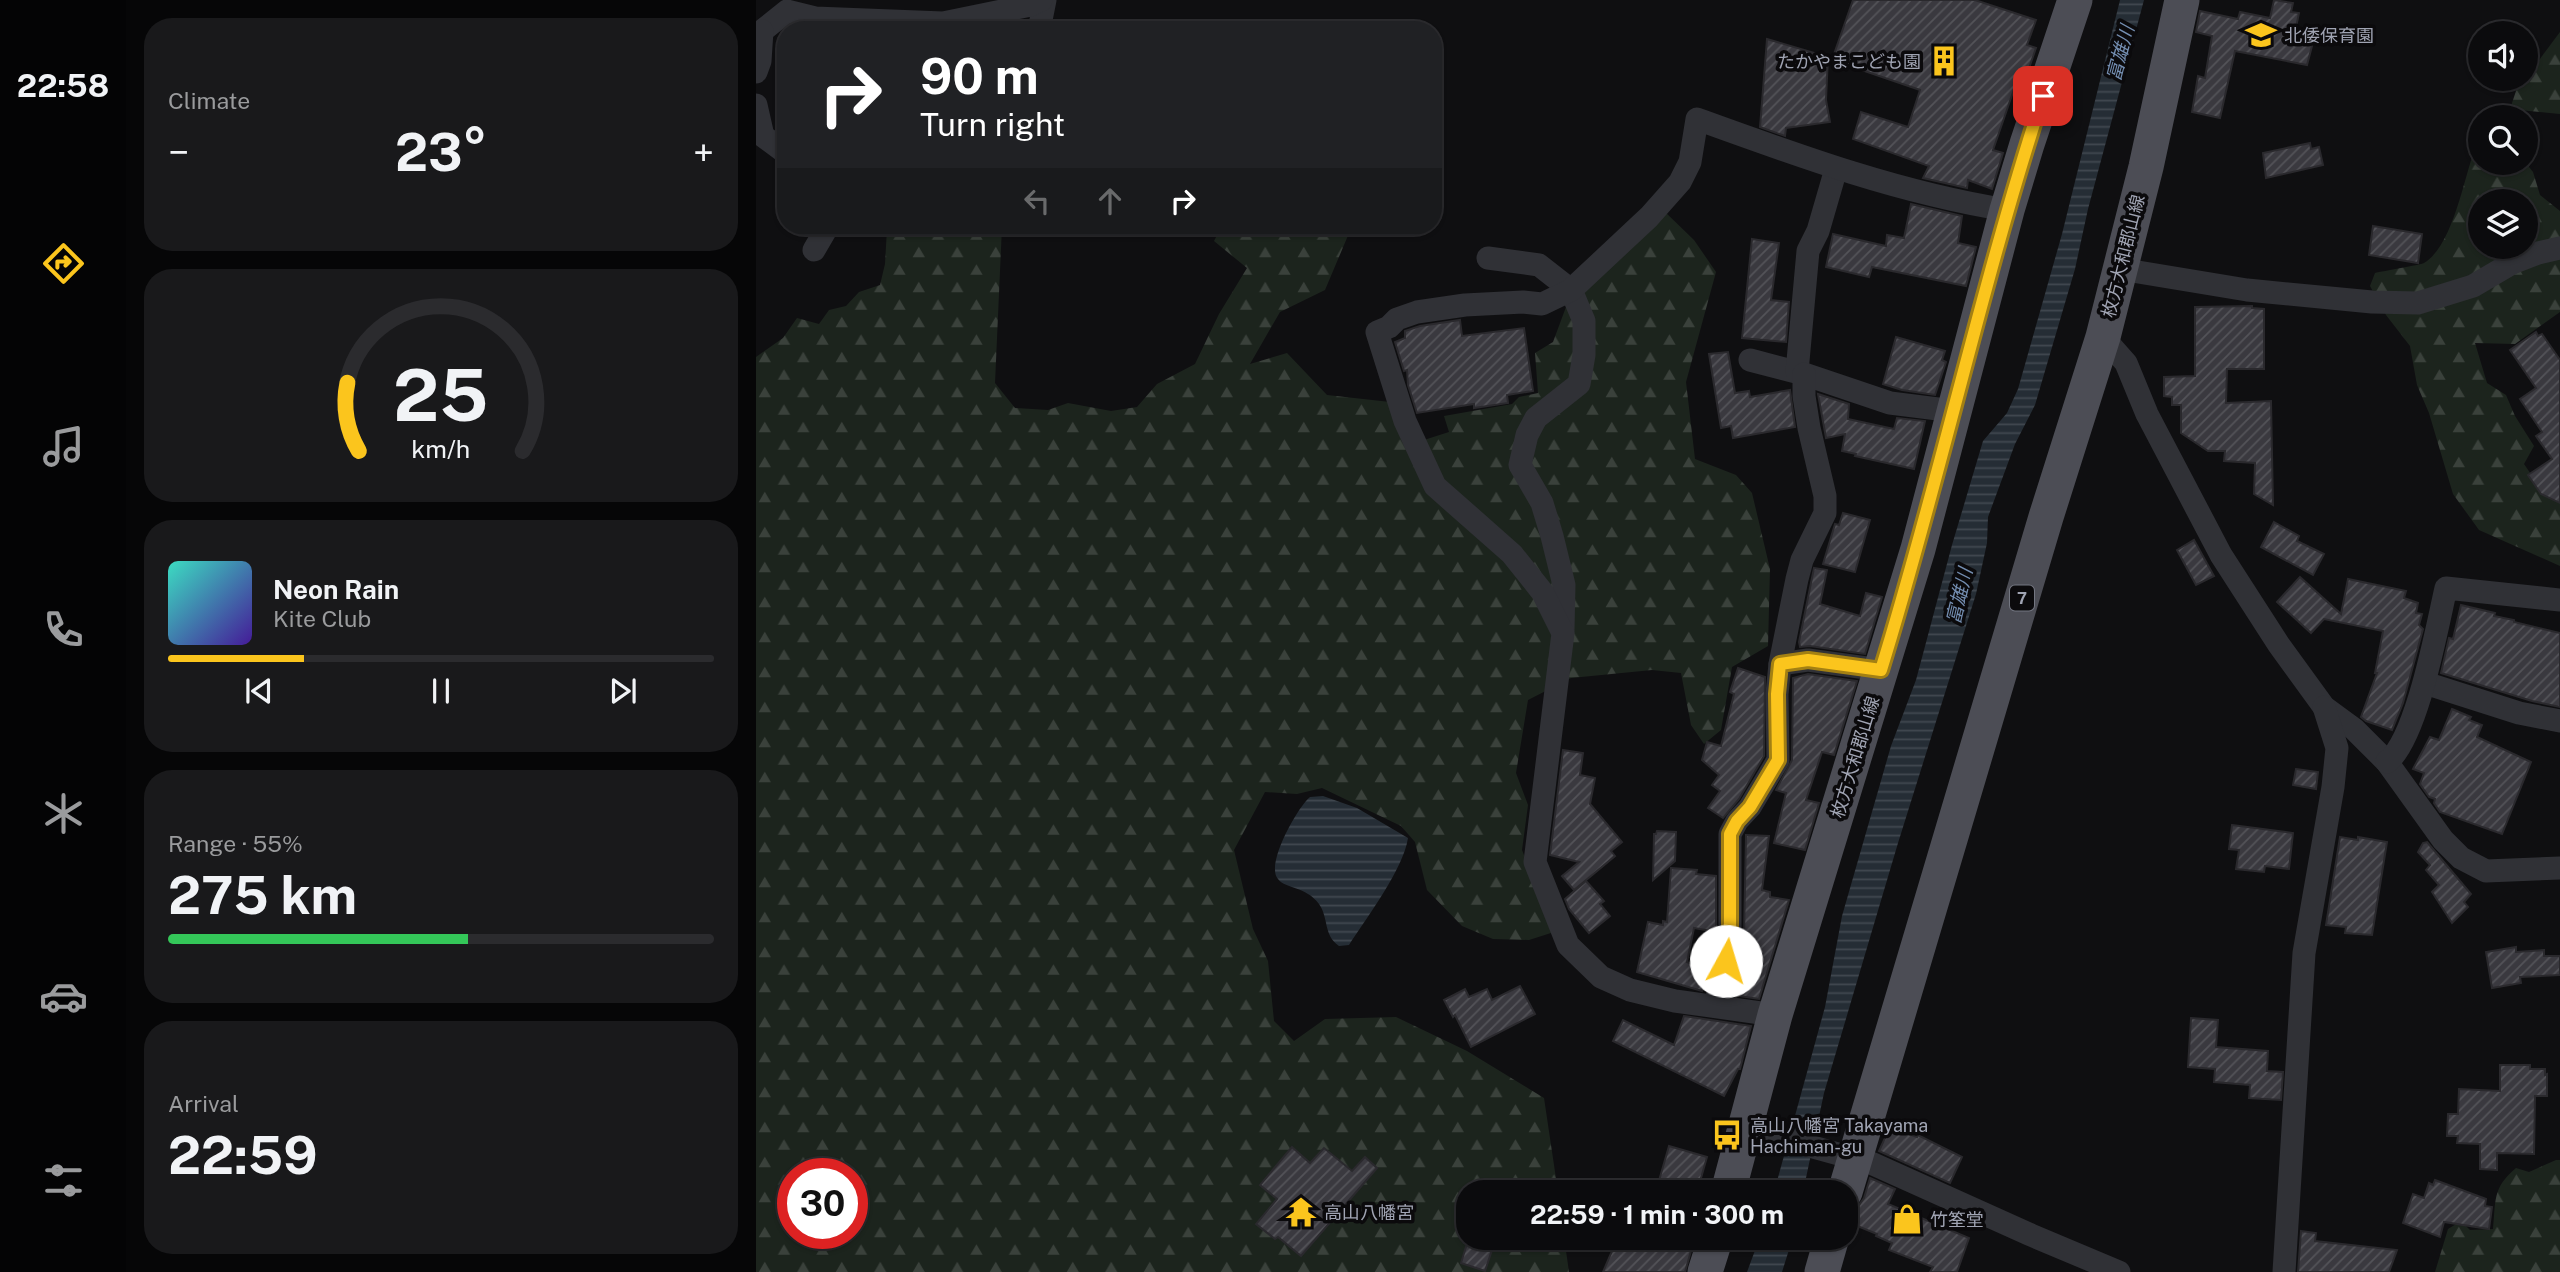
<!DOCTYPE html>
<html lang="en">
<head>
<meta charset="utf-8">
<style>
  :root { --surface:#0b0b0d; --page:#19191b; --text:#f1f3f6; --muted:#9a9b9d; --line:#2b2b2e; --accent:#fbc51d }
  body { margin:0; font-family:"Public Sans","Noto Sans JP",sans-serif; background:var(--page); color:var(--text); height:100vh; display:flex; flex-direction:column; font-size:26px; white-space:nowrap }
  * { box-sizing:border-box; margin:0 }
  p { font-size:23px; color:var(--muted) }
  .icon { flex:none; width:38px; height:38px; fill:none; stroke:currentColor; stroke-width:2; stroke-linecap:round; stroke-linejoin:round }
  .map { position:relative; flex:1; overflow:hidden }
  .side { display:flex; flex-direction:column; gap:18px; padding:18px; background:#060607; width:630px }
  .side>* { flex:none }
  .guide { position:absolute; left:21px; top:21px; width:665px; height:214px; border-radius:28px; box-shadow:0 2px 5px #0004,0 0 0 2px var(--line); background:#202124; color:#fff; overflow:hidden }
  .tools { position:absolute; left:1712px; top:21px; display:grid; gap:14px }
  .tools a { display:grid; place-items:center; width:70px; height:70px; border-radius:50%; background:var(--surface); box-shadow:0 2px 5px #0004,0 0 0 2px var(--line); font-size:35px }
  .speed { position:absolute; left:21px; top:1158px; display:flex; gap:14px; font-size:35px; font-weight:700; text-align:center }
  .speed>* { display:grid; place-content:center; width:91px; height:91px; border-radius:50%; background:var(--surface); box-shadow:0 2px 5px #0004,0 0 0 2px var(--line); line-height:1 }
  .speed .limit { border:10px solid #d22; background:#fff; color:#111 }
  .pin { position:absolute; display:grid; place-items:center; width:60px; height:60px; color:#fff; margin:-30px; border-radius:14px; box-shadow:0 4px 10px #0006 }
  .me { position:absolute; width:77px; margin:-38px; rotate:6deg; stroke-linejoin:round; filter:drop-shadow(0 0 5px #0008) }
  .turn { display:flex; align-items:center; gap:24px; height:147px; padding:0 28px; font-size:32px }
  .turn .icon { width:91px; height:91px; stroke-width:2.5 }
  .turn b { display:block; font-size:49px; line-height:60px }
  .lanes { display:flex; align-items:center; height:66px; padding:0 28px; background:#0003; justify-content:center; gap:35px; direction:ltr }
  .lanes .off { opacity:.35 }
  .big { font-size:52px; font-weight:700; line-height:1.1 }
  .side .widget { flex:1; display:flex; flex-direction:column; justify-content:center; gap:10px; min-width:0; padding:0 24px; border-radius:28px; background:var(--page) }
  .side .dial { align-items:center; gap:0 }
  .dial svg { height:182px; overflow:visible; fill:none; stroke:var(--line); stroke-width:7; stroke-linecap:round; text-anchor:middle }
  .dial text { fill:var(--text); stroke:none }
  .song { display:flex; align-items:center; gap:21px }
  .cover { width:84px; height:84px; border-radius:10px; background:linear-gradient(135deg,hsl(170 70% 55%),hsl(260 70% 35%)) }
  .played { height:7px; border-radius:4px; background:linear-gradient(90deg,var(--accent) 25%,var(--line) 25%) }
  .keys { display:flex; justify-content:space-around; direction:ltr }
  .heat { display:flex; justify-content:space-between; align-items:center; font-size:38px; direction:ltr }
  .charge { height:10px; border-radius:5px; background:linear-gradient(90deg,#34c759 55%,var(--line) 0) }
  .trip { position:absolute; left:700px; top:1180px; width:402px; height:70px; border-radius:28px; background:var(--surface); box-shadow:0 2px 5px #0004,0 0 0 2px var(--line); font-weight:700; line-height:70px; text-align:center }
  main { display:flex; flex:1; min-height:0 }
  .menu { display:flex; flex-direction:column; width:126px; justify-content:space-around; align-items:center; background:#040405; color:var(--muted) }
  .menu .icon { width:49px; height:49px }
  .menu .current { color:var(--accent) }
  .menu b { font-size:32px; color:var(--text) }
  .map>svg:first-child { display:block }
  .forest { fill:url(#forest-firs); fill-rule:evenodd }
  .water { fill:url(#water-rules) }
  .building { fill:url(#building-hatch); stroke:#2a292d; stroke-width:2 }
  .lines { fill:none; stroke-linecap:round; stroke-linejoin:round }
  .street { stroke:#303136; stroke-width:23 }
  .primary { stroke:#4c4d55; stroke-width:35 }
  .route-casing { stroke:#a38013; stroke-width:18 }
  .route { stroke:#fbc51d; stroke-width:12 }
  .labels { text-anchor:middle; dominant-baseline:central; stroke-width:7; stroke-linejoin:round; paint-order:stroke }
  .shield { fill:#0b0a0c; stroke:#737681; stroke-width:2 }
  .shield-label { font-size:16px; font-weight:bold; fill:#a0a4b3 }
  .poi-label { font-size:18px; fill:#a0a4b3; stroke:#0b0a0c; text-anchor:start }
  .street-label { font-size:18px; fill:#a0a4b3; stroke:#0b0a0c }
  .water-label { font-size:19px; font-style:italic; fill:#748eb1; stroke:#0b0a0c }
</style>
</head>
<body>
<main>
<nav class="menu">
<b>22:58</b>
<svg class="icon current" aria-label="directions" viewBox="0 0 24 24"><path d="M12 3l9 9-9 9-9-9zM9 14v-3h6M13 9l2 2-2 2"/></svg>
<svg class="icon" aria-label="music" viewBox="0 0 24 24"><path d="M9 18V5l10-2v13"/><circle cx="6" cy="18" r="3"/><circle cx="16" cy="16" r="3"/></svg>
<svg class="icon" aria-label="phone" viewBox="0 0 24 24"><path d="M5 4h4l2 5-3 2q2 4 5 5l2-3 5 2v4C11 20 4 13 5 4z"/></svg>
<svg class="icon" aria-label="climate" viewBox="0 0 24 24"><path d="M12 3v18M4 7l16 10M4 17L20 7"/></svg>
<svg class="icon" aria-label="car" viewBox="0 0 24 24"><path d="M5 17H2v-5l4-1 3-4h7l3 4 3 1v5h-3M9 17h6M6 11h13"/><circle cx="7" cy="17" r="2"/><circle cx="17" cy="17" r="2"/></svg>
<svg class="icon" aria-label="filters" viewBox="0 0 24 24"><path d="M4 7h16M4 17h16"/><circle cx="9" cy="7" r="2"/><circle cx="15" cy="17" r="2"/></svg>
</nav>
<section class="side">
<div class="widget"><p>Climate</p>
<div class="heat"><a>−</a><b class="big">23°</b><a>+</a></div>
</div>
<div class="widget dial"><svg viewBox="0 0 100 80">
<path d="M14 69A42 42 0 1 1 86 69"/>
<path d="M14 69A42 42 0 0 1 9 39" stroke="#fbc51d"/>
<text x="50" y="56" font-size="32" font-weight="700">25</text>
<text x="50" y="72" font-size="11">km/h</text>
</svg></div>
<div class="widget">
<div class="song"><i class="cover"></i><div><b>Neon Rain</b><p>Kite Club</p></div></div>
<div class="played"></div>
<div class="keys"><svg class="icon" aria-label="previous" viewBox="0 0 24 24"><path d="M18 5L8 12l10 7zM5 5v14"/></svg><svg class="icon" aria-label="pause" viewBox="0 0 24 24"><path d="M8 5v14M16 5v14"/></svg><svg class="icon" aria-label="next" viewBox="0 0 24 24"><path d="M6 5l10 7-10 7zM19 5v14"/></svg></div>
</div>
<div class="widget"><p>Range · 55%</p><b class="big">275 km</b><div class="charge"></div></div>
<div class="widget"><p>Arrival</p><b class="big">22:59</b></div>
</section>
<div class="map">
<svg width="1804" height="1272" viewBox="0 0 1804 1272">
  <defs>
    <pattern id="forest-firs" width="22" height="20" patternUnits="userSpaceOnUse" patternTransform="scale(1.75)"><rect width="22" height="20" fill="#1c241d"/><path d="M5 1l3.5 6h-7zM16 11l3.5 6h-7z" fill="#3a413b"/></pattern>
    <pattern id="water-rules" width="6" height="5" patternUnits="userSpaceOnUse" patternTransform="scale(1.75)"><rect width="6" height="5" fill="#252d35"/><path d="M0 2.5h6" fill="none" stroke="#414850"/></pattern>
    <pattern id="building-hatch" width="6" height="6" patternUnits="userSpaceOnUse" patternTransform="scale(1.75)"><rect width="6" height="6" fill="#3a393f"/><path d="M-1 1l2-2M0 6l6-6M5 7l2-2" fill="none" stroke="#535358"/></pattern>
  </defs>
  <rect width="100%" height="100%" fill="#0f0f11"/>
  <g class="forest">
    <polygon points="1804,32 1804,114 1754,109 1760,91"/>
    <path d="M1721,143h3v20l45,-1 8,10 7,23 20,16v101l-45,32 -40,-1 12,40 19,12 9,21 19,30 -10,18 15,22 21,14v66l-81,-36 -26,-36 -24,-81 -12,-28 -7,-39 -24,-31 -16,-29 5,-13c8,-2 45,-8 49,-10 30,-18 40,-88 53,-120zM1724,201h45v46h-45z"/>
    <path d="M908,211l30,29 22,32 -30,110 9,77 41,16 16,18 18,76 -2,77 -36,21 -11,63 -17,14 -13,-19 -10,-52 -29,-3 -81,8 -43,22 -12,73 12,32 -6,45 32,82 -25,8 -36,-1 -31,-13 -35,-36 -12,-48 -14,-16 -79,-38 -25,6 -32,-2 -31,58 19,79 15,32 6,60 20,20 31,-22 71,-2 71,34 77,47 14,94h-90v45h96l5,35h-813v-915l27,-19 14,-20 22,6 10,-14 17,-4 13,-14 21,-7 5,-21 2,-35 5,-3h110l-7,157 20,25 33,2 20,-7 43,8 26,-4 20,-23 38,-20 24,-50 28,-46 -33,-27 8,-15h130l-27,64 -45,22 -30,52 37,-11 40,42 63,7 34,38 25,-8 -5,-16 68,-12 7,-7 19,-4 -3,-40 18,-11 13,-35zM37,1174h59v60h-59z"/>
    <path d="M1800,1160h4v112h-125l13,-43 13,-8 9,9 23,-1c3,-28 -1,-41 23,-61l13,4z"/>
  </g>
  <g class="water">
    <polygon points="1364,0 1388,0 1332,209 1319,269 1279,405 1259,444 1232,517 1231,543 1220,594 1142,843 1068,1093 1047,1192 1018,1192 1069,1007 1086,916 1135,746 1160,680 1196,545 1227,441 1251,413 1262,389 1306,234"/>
    <path d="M567,796l34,12 51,30c-5,32 -41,79 -59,107l-10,1c-16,-11 -10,-28 -20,-42 -13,-18 -34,-15 -41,-25 -13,-14 19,-71 32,-82z"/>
    <polygon points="1004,1237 1037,1237 1026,1272 991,1272"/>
  </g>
  <g class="building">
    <polygon points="1097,0 1219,0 1280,20 1271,45 1280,48 1271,74 1264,72 1237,150 1247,153 1236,189 1212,180 1211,188 1167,178 1173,166 1097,139 1105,112 1152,127 1164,90 1076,60"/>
    <polygon points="1518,0 1537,3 1535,12 1543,13 1539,32 1551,34 1556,46 1551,65 1479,51 1464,118 1436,112 1442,76 1449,78 1456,36 1440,32 1444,11 1482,19 1484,12 1514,18"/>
    <polygon points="1011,39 1072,57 1070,100 1074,122 1030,128 1029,136 1004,127"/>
    <polygon points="1554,143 1555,149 1563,147 1567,165 1510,178 1507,153"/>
    <polygon points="1155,204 1206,216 1202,243 1220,247 1210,286 1116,267 1113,277 1070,267 1077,234 1130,246 1131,235 1148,238"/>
    <polygon points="1617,226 1666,234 1662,263 1613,255"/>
    <polygon points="996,239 1023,243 1015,300 1033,302 1030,342 986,338"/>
    <polygon points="1496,306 1496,308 1508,309 1508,369 1471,369 1470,403 1515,401 1517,505 1498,494 1499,463 1468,461 1469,451 1452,451 1425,433 1425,405 1416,405 1416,397 1408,396 1408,377 1439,376 1439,307"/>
    <polygon points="704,320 706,336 768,328 777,391 751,395 752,403 718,408 718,404 661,413 652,385 651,370 648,371 639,342 649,338 649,331 664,326"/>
    <polygon points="1780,332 1782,336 1786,334 1804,360 1804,503 1785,494 1772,475 1796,459 1780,436 1786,432 1764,399 1780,388 1754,350"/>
    <polygon points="1140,337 1189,351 1186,360 1190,362 1179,395 1146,390 1127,384"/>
    <polygon points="972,352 979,393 993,391 994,397 1034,390 1039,427 977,438 975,426 965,428 953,354"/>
    <polygon points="1062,394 1093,404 1092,419 1138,429 1141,418 1169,421 1158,469 1099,456 1100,454 1086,451 1089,434 1070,438"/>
    <polygon points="1087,513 1114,520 1099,572 1067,564 1079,524 1083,525"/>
    <polygon points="1518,522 1543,536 1541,541 1568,554 1557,575 1505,547"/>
    <polygon points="1438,540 1458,576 1440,585 1421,550"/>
    <polygon points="1058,568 1071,570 1064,604 1104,616 1110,593 1126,597 1109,654 1054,646 1044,647 1043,642"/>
    <polygon points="1544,577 1585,614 1592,579 1650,591 1648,598 1662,603 1660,613 1666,614 1663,625 1667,629 1647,703 1636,730 1610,721 1605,717 1621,673 1619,673 1627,631 1568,619 1555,633 1521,602"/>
    <polygon points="1705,605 1739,613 1738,616 1758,620 1758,622 1804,633 1804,707 1776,701 1685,673 1693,638 1697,639"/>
    <polygon points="982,668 1009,677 1008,756 983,799 967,818 952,808 964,791 956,785 963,775 946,760 951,742 965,746 978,694 974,692"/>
    <polygon points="1052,674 1101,681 1078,755 1066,752 1050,800 1063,803 1049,850 1018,843 1030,793 1020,790 1036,760 1037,678"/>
    <polygon points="1696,709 1715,717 1713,720 1726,725 1721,737 1775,762 1746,834 1684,812 1678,803 1679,799 1673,797 1664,784 1668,773 1657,769 1674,737 1683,740"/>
    <polygon points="807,750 827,753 824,775 839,778 834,804 866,842 855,851 859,856 818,890 806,876 823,862 794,855"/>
    <polygon points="1540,769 1562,772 1560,789 1537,785"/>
    <polygon points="1476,825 1537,833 1533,869 1509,866 1508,872 1480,869 1483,850 1473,849"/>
    <polygon points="901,831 920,832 919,861 897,880 898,834 900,834"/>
    <polygon points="990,835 1013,836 1006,890 1014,892 1014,897 1033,900 1003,999 983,996 985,987 989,988 999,954 989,952 992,936 988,936"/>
    <polygon points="1584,837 1602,840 1602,837 1631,842 1616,935 1589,933 1590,927 1570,925"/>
    <polygon points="1671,842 1715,894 1708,902 1712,907 1696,923 1676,892 1683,885 1670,870 1674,865 1662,852 1667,843"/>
    <polygon points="915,868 941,870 940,874 960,876 960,932 938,928 931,962 951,969 946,991 881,972 892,922 907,925 907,921 911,922"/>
    <polygon points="830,881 848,901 844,904 854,916 833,933 813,909 809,899"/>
    <polygon points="1760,947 1760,952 1788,950 1788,956 1804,956 1804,975 1764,977 1765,983 1736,988 1730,952"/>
    <polygon points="764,986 779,1014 715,1047 699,1015 697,1017 688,1000 709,989 713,997 731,989 736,1000"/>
    <polygon points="928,1016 995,1026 984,1069 982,1069 968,1096 857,1041 867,1020 918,1045"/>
    <polygon points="1435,1018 1462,1020 1460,1047 1512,1051 1511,1071 1527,1072 1525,1100 1493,1098 1494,1085 1458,1082 1459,1069 1432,1067"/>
    <polygon points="1744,1065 1774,1065 1774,1069 1789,1069 1789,1075 1791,1074 1791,1096 1779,1096 1778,1154 1741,1153 1741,1170 1724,1169 1724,1144 1701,1143 1702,1136 1691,1136 1692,1114 1702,1114 1703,1089 1744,1091"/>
    <polygon points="1134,1127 1161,1137 1162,1135 1206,1157 1194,1183 1123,1151"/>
    <polygon points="913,1146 951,1157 941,1192 929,1192 902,1184"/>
    <polygon points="536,1147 554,1163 568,1148 596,1171 609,1157 621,1168 545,1256 522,1237 519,1239 500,1224 521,1199 504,1185"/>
    <polygon points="1114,1178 1139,1189 1132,1204 1213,1238 1201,1272 1174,1272 1177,1267 1133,1250 1136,1243 1120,1236 1121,1234 1094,1223 1101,1208 1108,1198"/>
    <polygon points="1679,1180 1730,1199 1729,1206 1736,1207 1733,1229 1688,1222 1684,1237 1647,1223 1657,1194 1668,1198 1673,1183 1677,1185"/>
    <polygon points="1545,1231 1560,1233 1559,1241 1641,1250 1633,1272 1542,1272"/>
    <polygon points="713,1237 728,1237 739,1241 729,1271 705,1263"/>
    <polygon points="862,1237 939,1237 929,1272 847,1272"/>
  </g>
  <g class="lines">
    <g class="street">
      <polyline points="283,30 289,0"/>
      <polyline points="0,33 6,31 31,11 59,18 187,23 275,5 285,0"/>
      <polyline points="0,72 4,61 6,31"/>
      <polyline points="0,105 7,136 30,153"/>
      <polyline points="58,250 72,226"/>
      <polyline points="732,258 783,265 815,290 828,321 828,355 823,384 780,418 771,435 764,465 786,503 796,536 808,585 807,630"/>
      <polyline points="1364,269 1491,290 1616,302 1662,303 1717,286 1756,263 1782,253 1804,248"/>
      <polyline points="1347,337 1370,363 1391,414 1465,555 1523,645 1568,707 1598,729 1631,762 1687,840 1705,858 1730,871 1804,868"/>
      <polyline points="994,360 1048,374 1134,403 1198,411"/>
      <polyline points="1041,372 1052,251 1062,231 1080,169"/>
      <polyline points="1024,664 1052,660 1125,670"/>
      <polyline points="1669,683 1763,713 1804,721"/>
      <path d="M1631,762c30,-23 50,-135 59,-174l114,12"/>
      <polyline points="959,1006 974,940 974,834 981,821 994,807 1022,760 1021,694 1024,664 1041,579 1046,560 1069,513 1069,496 1053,428 1048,396 1048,374"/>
      <path d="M1019,1015l-100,-14 -45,-11 -29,-13 -33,-32 -33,-83 28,-229 -20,-40 -31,-39 -77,-68 -30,-65 -28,-89 12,-5 8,-8 20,-7 48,-7 58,-3 19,2 29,-14 78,-73 31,-35 10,-20 7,-43c102,37 203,74 310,91"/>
      <polyline points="988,1128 1115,1163 1275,1235 1363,1272"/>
      <polyline points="1528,1272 1548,953 1577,787 1581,748 1568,707"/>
    </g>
    <g class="primary">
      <polyline points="972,1192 1019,1015 1162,549 1251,210 1271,144 1319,0"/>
      <polyline points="1089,1192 1290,517 1347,337 1390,167 1426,0"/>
      <polyline points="949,1272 960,1237"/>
      <polyline points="1066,1272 1076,1237"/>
    </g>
  </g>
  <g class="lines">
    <g class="route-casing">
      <path id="route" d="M970,961l4,-21v-106l7,-13 13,-14 28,-47 -1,-66 3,-30 28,-4 73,10c59,-190 100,-385 162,-574"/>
    </g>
    <use href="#route" class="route"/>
  </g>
  <defs>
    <g id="school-bare" transform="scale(2.415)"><path d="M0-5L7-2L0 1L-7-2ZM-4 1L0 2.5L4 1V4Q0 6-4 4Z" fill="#fbc51d" stroke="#0b0a0c" stroke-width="2.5" paint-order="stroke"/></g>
    <g id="building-bare" transform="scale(2.415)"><path d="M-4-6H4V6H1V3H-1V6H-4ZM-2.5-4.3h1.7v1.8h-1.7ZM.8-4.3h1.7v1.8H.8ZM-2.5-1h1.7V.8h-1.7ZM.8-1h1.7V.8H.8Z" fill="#fbc51d" stroke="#0b0a0c" stroke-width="2.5" paint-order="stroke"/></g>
    <g id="bus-bare" transform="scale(2.415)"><path d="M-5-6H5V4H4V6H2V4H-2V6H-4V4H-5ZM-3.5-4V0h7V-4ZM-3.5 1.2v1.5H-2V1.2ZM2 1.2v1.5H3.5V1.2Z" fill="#fbc51d" stroke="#0b0a0c" stroke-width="2.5" paint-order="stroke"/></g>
    <g id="temple-bare" transform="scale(2.415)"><path d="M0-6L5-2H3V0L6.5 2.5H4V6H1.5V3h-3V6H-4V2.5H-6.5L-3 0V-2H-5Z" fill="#fbc51d" stroke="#0b0a0c" stroke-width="2.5" paint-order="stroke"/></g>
    <g id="shop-bare" transform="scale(2.415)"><path d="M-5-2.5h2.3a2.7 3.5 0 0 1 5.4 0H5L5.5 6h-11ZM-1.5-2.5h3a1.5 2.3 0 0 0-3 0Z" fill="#fbc51d" stroke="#0b0a0c" stroke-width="2.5" paint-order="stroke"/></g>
  </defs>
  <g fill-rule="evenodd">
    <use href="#school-bare" x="1505" y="35"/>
    <use href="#building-bare" x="1188" y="61"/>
    <use href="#bus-bare" x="971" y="1135"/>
    <use href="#temple-bare" x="545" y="1212"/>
    <use href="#shop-bare" x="1151" y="1219"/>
  </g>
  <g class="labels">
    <rect class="shield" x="1254" y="585.5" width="24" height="25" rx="5"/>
    <g class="shield-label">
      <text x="1266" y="598">7</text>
    </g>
    <g class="poi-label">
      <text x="1528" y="35">北倭保育園</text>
      <text x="1165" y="61" text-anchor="end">たかやまこども園</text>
      <text x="994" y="1125">高山八幡宮 Takayama<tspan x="994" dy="21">Hachiman-gu</tspan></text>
      <text x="568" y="1212">高山八幡宮</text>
      <text x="1174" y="1219">竹筌堂</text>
    </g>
    <g class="street-label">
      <text transform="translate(1367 256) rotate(-76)">枚方大和郡山線</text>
      <text transform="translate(1099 757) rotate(-73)">枚方大和郡山線</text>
    </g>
    <g class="water-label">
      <text transform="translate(1364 53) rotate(-75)">富雄川</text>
      <text transform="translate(1203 596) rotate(-77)">富雄川</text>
    </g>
  </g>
</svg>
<div class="tools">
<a><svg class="icon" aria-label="sound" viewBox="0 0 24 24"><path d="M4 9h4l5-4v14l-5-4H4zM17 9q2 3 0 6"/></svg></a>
<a><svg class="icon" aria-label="search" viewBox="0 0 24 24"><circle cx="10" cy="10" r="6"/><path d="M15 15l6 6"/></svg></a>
<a><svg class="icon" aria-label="layers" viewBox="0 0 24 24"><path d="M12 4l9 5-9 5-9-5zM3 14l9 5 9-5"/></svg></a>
</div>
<div class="speed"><div class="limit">30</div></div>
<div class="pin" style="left:1287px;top:96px;background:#d93025"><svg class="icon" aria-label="arrive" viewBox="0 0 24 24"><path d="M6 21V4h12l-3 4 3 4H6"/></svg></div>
<svg class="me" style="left:970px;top:961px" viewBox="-20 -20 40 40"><circle r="19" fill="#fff"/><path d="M0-13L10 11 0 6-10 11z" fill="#fbc51d"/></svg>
<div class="trip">22:59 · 1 min · 300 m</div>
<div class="guide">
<div class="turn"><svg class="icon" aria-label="right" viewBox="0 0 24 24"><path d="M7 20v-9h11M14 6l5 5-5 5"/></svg><div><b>90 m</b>Turn right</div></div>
<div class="lanes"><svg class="icon off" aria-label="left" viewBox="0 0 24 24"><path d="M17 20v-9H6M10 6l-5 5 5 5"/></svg><svg class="icon off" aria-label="ahead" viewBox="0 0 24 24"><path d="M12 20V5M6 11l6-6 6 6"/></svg><svg class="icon" aria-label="right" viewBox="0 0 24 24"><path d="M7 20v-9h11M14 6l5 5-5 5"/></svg></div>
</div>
</div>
</main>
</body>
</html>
